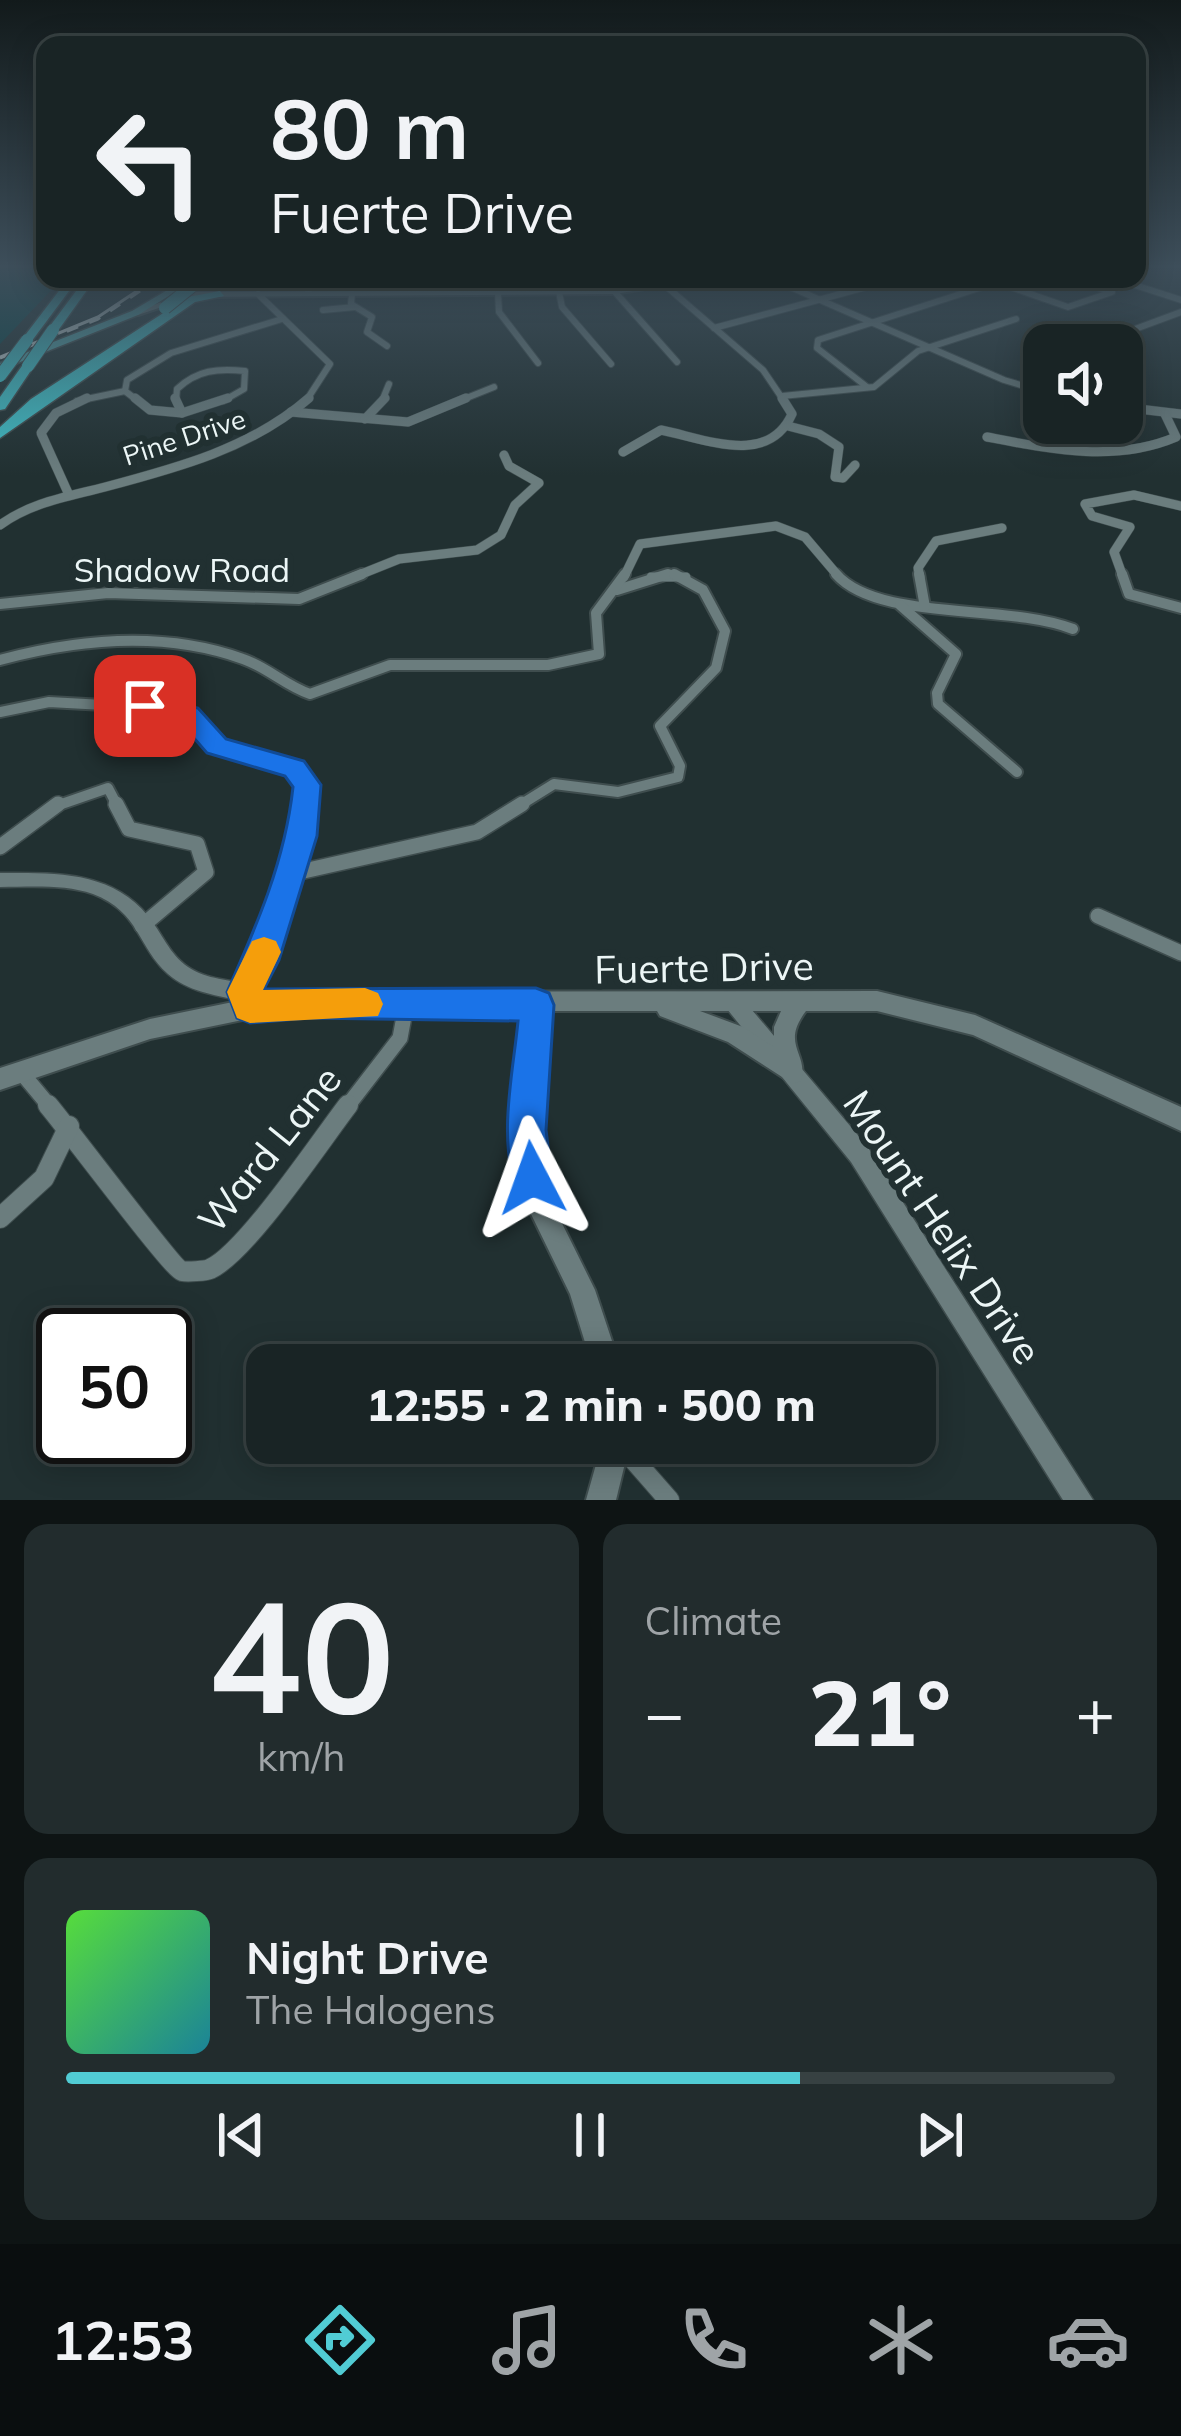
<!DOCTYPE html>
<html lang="en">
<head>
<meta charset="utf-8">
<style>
  :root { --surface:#192425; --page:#222c2d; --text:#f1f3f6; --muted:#9fa4a7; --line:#374142; --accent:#51ccd4 }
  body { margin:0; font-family:Mulish,sans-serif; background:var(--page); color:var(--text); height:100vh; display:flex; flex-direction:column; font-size:45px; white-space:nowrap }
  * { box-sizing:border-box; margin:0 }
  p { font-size:39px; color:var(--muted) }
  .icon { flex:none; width:66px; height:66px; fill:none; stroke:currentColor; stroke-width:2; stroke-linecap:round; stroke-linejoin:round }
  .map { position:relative; height:1500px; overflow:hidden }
  .sheet { display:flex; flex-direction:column; gap:24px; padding:24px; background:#0e1414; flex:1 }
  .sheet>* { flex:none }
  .hud { position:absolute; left:36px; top:36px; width:1110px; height:252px; border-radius:24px; box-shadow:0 6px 30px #0003,0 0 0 3px var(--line); background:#192425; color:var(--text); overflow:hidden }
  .tools { position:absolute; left:1023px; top:324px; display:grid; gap:24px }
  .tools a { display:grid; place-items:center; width:120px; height:120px; border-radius:24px; background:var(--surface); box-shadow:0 6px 30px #0003,0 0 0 3px var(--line); font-size:60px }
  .speed { position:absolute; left:36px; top:1308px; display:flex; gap:24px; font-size:60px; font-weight:700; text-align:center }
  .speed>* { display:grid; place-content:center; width:156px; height:156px; border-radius:50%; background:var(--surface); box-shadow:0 6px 30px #0003,0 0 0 3px var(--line); line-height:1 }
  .speed .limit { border:6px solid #111; border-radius:18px; background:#fff; color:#111 }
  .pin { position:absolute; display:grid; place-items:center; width:102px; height:102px; color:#fff; margin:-51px; border-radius:24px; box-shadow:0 6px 18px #0006 }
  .me { position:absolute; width:132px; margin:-66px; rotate:356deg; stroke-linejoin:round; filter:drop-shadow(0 0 9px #0008) }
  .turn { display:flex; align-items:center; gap:42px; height:252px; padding:0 36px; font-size:54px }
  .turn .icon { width:156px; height:156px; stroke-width:2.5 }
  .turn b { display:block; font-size:84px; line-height:102px }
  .big { font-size:90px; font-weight:800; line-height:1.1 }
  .sheet .widget { flex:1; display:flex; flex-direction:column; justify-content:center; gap:18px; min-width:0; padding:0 42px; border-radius:24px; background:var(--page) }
  .sheet .dial { align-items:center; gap:0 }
  .dial b { font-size:156px; line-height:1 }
  .song { display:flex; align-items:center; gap:36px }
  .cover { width:144px; height:144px; border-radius:18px; background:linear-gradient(135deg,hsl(110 70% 55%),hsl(190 70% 35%)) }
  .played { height:12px; border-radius:6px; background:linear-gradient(90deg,var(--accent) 70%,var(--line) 70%) }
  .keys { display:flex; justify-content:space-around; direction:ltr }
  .heat { display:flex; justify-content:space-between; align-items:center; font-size:66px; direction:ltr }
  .sheet .tiles { flex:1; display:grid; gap:24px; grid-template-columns:1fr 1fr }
  .widget:last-child { grid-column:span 2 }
  .trip { position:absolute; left:246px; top:1344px; width:690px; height:120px; border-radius:24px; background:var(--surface); box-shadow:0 6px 30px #0003,0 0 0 3px var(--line); font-weight:800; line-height:120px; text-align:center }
  .dock { display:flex; height:192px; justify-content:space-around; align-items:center; background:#0a0e0f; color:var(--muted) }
  .dock .icon { width:84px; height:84px }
  .dock .current { color:var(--accent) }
  .dock b { font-size:54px; color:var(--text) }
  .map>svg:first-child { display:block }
  .green { fill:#054448 }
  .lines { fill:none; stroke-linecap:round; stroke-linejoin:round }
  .minor-far4-casing { stroke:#3f4d4e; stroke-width:8 }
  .minor-far3-casing { stroke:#3f4d4e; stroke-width:10 }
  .minor-far2-casing { stroke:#3f4d4e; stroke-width:14 }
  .minor-far1-casing { stroke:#3f4d4e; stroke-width:18 }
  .minor-casing { stroke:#3f4d4e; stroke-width:22 }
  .tertiary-casing { stroke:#3f4d4e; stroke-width:3 }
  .secondary-casing { stroke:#3f4d4e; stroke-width:4 }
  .primary-casing { stroke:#3f4d4e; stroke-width:3 }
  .motorway-casing { stroke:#3f4d4e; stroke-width:3 }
  .minor-far4 { stroke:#6b7d7e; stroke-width:6 }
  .minor-far3 { stroke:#6b7d7e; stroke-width:9 }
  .minor-far2 { stroke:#6b7d7e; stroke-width:10 }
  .minor-far1 { stroke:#6b7d7e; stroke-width:15 }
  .minor { stroke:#6b7d7e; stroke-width:20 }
  .tertiary { fill:#6b7d7e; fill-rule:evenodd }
  .secondary { fill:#6b7d7e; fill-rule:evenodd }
  .primary { fill:#51a3a8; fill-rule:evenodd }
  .motorway { fill:#40bcc4; fill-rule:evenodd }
  .tram { stroke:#c1cccd; stroke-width:3 }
  .rail { stroke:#c1cccd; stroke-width:3; stroke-dasharray:12 12; stroke-linecap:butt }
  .motorway-bridge-casing { stroke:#3f4d4e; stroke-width:14; stroke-linecap:butt }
  .motorway-bridge { stroke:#40bcc4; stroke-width:12 }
  .route { fill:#1a73e8; stroke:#114b97; stroke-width:3 }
  .slow { fill:#f59e0b }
  .labels { text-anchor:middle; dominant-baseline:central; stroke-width:12; stroke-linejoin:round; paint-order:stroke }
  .far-street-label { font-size:27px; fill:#ecf6f6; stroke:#213031 }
  .street-label { font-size:33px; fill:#ecf6f6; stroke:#213031 }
  .near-street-label { font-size:39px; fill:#ecf6f6; stroke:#213031 }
</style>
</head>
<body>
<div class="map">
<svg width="1181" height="1500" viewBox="0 0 1181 1500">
  <rect width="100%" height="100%" fill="#213031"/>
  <polygon class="green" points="0,266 45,266 45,279 62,279 0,344"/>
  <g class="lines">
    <g class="minor-far4-casing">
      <g id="minor-far4">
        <polyline points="772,279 1004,380 1044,392"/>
        <polyline points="1116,279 1181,300"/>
        <polyline points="996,282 1068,307 1112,292 1072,279"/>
        <polyline points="667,287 763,370 784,401"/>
        <polyline points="559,292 562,307 611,364"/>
        <polyline points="615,292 677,362"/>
        <polyline points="498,293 499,312 538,363"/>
        <polyline points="258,294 330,364 306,401"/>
        <polyline points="352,294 351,304 372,317 367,332 387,346"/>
        <polyline points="323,310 355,307"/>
        <polyline points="714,328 896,279"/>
        <polyline points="1092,345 1181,312"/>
        <polyline points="867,387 817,348 818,340 1007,279"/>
        <polyline points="782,396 874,387 918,351 1016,319"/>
        <polyline points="77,401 125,391"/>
        <polyline points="138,401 125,391 127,380 171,353 282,319"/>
        <path d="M176,401l1,-12c20,-19 41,-21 68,-18l-1,18 -21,12"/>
        <polyline points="382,401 389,384"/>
        <polyline points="459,401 494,387"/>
      </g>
    </g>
    <g class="minor-far3-casing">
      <g id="minor-far3">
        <polyline points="135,398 150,410 182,413"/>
        <polyline points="175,398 182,413 228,398"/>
        <polyline points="1122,407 1181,414"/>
        <polyline points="291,412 408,422 466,398"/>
        <polyline points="365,419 385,398"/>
        <polyline points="788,426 819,434 839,447 835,477 843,478 855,465"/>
        <path d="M987,437c63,12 128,26 189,0l-11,-23"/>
        <path d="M623,452l38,-22c45,9 107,37 131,-16l-10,-16"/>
        <polyline points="69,495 41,433 56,413 87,398"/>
        <path d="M0,525c32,-23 67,-28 105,-38 72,-19 147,-39 204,-89"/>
        <polyline points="354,577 399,559 477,550 501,535 515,505 539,483 509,466 504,455"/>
        <polyline points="624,577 640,544 776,526 805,537 839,577"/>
        <polyline points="651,577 686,577"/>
        <polyline points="920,577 918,568 936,541 1002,528"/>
        <polyline points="1123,577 1114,552 1130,527 1092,516 1085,504 1134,495 1181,506"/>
      </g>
    </g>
    <g class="minor-far2-casing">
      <g id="minor-far2">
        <path d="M836,574c42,48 171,29 237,55"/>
        <polyline points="919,574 925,607"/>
        <polyline points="1122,574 1129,594 1181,608"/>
        <polyline points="617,590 668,574"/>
        <polyline points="0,604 108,593 299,599 362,574"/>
        <polyline points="900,605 956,654 937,693 938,704 1017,772"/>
        <path d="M0,660c78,-21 165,-29 243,-1 24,8 43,27 67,35l80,-29h158l51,-11 -3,-41 29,-39"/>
        <polyline points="0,712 49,702 177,709 198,721 217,746 301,774 304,807"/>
        <polyline points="53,807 108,788 118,807"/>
        <polyline points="517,807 554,784 618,792 678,777 680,766 660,726 716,668 725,631 703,590 674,574"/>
      </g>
    </g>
    <g class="minor-far1-casing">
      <g id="minor-far1">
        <polyline points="116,804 129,829 197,844 206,872 142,926"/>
        <polyline points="0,847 58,804"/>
        <polyline points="286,875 477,832 522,804"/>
        <polyline points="1098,916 1181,953"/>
        <polyline points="244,992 287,882 304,804"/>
        <polyline points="21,1072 51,1108"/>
        <polyline points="346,1108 400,1038 406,1006"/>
      </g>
    </g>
    <g class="minor-casing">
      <g id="minor">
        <path d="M48,1105c18,21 124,163 134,166 5,1 24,0 28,-2 36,-16 111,-129 138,-164"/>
        <polyline points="0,1218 44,1178 69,1126"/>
        <polyline points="619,1443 669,1500"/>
      </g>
    </g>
    <g class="tertiary-casing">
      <g id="tertiary">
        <polygon points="314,279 322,279 308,296 302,296"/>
        <path d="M0,873c53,0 111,-3 148,43 14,17 21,38 40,51 19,13 42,12 63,19l9,20 -3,6 -7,3 -7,-3 -5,-12c-24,-5 -51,-9 -70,-26 -30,-26 -28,-62 -75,-80 -29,-10 -63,-7 -93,-7z"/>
        <polygon points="734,994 741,997 867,1146 1093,1500 1063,1500 851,1162 727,1009 724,1003 727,997"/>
      </g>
    </g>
    <g class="secondary-casing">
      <g id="secondary">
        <polygon points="683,279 703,279 615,294 191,297 138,315 131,313 190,292 615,290"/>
        <path d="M877,991l98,24 206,92v24l-208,-96 -96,-24h-71c-26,34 3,42 -5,70l-8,3 -65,-42 -68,-26 -3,-5h-111l-7,118 5,49 6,21 45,91 25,75h-28l-22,-71 -40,-82 -10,-34 -5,-49 10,-118 -243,1 -132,27 -150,51v-22l150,-49 132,-27zM700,1011h81l-7,16v20l-31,-20z"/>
        <polygon points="602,1443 630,1443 616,1500 586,1500"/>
      </g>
    </g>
    <g class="primary-casing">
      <polygon id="primary" points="186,279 196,279 138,315 0,370 0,363 132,311"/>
    </g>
    <g class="motorway-casing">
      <g id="motorway">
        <polygon points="68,279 78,279 31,342 23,342 23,338"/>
        <polygon points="85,279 95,279 57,332 49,332 47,330"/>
        <polygon points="220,291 224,296 195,302 0,438 0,427 31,399 188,297"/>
        <polygon points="24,363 34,366 5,409 0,410 0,397"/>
      </g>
    </g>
    <use href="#minor-far4" class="minor-far4"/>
    <use href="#minor-far3" class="minor-far3"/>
    <use href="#minor-far2" class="minor-far2"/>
    <use href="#minor-far1" class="minor-far1"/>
    <use href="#minor" class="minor"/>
    <use href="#tertiary" class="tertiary"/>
    <use href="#secondary" class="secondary"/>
    <use href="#primary" class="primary"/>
    <use href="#motorway" class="motorway"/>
    <polyline class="tram" points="0,357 98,317 155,279"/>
    <polyline class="rail" points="0,358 98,319 158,279"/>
    <g class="motorway-bridge-casing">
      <g id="motorway-bridge">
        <polyline points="165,308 196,283"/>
        <polyline points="28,366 53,330"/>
        <polyline points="0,376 27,340"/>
      </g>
    </g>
    <use href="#motorway-bridge" class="motorway-bridge"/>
  </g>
  <linearGradient id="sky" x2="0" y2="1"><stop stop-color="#121a1b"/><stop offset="0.56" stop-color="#3d4e5a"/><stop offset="1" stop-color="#3d4e5a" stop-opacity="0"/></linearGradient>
  <rect width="1181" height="476" fill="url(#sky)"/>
  <path class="route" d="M145,697l53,11 28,31 78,22 17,24 -4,51 -38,124 -15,29 272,-1 13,5 5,12 -8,125 6,48 -6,14 -14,6 -14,-6c-21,-51 -5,-118 0,-171l-209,-3 -59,5 -13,-5 -10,-26c30,-67 58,-131 66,-205l-8,-11 -78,-23 -27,-31 -45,-10v-13z"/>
  <polygon class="slow" points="264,937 276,941 281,952 263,990 365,988 378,993 383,1004 378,1016 250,1023 237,1018 227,992 252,941"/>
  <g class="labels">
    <g class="far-street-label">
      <text transform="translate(184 437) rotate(-18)">Pine Drive</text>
    </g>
    <g class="street-label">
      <text x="182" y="569">Shadow Road</text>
    </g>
    <g class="near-street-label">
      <text transform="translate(704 967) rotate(-1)">Fuerte Drive</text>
      <text transform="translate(269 1149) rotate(-51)">Ward Lane</text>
      <text transform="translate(943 1227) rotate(56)">Mount Helix Drive</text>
    </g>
  </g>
</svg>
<div class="tools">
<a><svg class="icon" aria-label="sound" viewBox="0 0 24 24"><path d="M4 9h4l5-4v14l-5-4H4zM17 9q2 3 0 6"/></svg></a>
</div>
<div class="speed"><div class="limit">50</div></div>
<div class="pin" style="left:145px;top:706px;background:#d93025"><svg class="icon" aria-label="arrive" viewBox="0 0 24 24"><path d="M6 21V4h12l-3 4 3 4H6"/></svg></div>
<svg class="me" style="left:532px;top:1178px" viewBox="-20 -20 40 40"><path d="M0-17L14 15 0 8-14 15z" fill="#1a73e8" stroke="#fff" stroke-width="4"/></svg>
<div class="trip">12:55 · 2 min · 500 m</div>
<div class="hud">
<div class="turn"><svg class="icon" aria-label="left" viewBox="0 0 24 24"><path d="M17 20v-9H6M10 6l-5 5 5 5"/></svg><div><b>80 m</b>Fuerte Drive</div></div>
</div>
</div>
<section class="sheet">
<div class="tiles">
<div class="widget dial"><b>40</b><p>km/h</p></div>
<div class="widget"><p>Climate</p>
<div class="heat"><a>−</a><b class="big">21°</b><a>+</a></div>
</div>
<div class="widget">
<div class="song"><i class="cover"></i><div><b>Night Drive</b><p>The Halogens</p></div></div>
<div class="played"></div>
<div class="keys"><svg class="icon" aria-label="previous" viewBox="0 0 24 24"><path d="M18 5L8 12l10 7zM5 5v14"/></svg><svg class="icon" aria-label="pause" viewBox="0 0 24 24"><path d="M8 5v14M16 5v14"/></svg><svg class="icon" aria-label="next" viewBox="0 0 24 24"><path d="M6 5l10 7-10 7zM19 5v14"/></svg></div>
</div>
</div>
</section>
<nav class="dock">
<b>12:53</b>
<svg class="icon current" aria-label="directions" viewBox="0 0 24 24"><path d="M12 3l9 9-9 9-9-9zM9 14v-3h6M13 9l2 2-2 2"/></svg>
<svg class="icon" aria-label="music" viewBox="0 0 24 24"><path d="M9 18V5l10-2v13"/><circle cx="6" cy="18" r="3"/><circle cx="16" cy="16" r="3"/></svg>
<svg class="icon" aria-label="phone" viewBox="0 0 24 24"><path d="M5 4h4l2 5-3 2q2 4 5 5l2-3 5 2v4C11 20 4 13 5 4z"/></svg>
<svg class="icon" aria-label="climate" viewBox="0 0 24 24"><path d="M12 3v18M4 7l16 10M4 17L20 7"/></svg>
<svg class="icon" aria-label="car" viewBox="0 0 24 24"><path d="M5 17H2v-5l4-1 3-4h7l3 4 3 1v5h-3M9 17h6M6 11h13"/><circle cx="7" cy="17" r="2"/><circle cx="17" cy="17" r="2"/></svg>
</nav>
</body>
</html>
